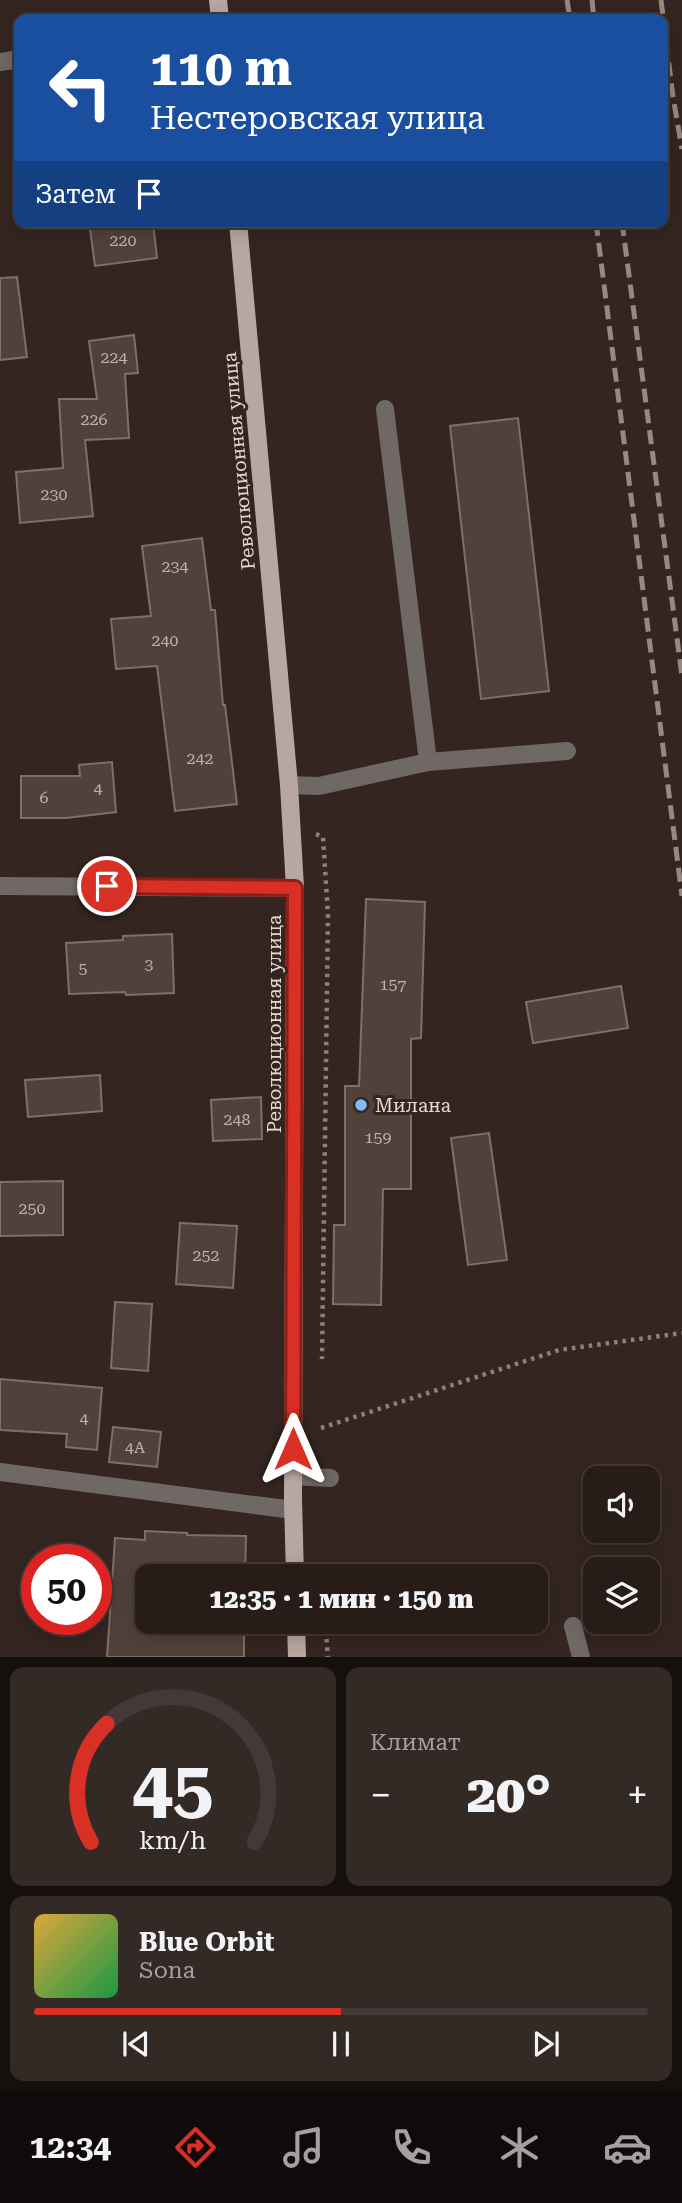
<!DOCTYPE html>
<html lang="ru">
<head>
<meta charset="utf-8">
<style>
  :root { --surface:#271c18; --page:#332925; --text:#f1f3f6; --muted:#a4a1a2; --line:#433a37; --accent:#d93025 }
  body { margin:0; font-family:"Roboto Serif",serif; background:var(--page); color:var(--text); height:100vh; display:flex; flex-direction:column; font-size:26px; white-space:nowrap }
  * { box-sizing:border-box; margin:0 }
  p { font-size:23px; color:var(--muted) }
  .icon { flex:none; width:38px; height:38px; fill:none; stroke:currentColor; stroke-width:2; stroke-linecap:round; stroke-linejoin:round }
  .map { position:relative; height:1657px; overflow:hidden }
  .panel { display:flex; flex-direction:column; gap:10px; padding:10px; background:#150f0d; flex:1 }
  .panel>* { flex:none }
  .hud { position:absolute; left:14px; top:14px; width:654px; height:214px; border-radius:14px; box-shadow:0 4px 18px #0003,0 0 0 2px var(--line); background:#1a4fa0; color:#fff; overflow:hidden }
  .buttons { position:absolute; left:583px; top:1466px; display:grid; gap:14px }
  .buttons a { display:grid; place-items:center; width:77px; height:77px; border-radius:14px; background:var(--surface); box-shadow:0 4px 18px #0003,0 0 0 2px var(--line); font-size:35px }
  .speed { position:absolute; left:21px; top:1544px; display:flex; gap:14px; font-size:35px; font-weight:700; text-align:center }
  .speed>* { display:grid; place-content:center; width:91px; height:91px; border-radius:50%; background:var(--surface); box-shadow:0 4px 18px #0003,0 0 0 2px var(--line); line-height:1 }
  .speed .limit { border:10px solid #d22; background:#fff; color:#111 }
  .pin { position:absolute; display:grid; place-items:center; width:60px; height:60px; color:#fff; margin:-30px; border:4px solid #fff; border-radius:50%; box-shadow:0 2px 7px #0007 }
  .me { position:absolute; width:77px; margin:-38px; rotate:0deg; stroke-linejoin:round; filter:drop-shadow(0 0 5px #0008) }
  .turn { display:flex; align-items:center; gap:24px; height:147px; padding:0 21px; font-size:32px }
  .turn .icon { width:91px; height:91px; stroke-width:2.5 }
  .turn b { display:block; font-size:49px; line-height:60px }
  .then { display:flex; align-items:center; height:66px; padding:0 21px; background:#0003; gap:14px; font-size:26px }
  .big { font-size:52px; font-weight:800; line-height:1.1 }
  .panel .tile { flex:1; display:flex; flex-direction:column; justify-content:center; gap:10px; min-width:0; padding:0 24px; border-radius:14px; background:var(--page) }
  .panel .dial { align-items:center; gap:0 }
  .dial svg { height:182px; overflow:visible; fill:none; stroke:var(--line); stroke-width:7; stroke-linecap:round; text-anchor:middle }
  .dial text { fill:var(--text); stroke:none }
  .song { display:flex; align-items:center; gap:21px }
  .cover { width:84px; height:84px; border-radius:10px; background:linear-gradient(135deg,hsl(40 70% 55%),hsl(140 70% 35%)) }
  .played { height:7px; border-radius:4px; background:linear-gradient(90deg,var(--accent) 50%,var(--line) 50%) }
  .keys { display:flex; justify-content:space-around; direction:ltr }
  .heat { display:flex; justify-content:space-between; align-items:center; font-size:38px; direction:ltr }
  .panel .tiles { flex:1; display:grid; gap:10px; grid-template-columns:1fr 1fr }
  .tile:last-child { grid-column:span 2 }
  .trip { position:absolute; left:135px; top:1564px; width:413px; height:70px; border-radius:14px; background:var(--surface); box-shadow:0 4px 18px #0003,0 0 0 2px var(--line); font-weight:800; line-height:70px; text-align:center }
  .tabs { display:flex; height:112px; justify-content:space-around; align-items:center; background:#100b0a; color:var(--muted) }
  .tabs .icon { width:49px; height:49px }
  .tabs .current { color:var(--accent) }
  .tabs b { font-size:32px; color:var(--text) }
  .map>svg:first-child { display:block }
  .building { fill:#51413b; stroke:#806e67; stroke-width:2 }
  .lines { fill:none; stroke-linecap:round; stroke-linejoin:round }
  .path { stroke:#8d807c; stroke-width:4.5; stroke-dasharray:3.5 5; stroke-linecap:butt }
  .minor { stroke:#706865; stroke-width:18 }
  .major { stroke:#b8a7a1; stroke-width:18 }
  .rail { stroke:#958984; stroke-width:5; stroke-dasharray:14 7; stroke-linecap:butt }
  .route-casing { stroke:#8d1f18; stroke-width:18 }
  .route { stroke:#d93025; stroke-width:12 }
  .poi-dot { fill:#83bcfb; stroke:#342520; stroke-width:2.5 }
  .labels { text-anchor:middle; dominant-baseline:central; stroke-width:6; stroke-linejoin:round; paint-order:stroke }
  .number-label { font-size:16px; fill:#beb2ae }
  .street-label { font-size:19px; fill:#e2d8d4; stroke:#342520 }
  .poi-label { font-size:19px; fill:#e2d8d4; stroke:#342520; text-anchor:start }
</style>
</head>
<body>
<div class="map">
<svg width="682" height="1657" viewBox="0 0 682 1657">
  <rect width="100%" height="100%" fill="#342520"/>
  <g class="building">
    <polygon points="89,222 153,222 157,258 95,266"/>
    <polygon points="17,277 27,357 0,360 0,278"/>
    <polygon points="134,335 138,373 125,374 129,438 85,440 93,516 20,523 16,472 63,468 59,399 97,399 89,341"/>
    <polygon points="518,418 549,691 481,699 450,426"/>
    <polygon points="202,538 211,610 215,610 223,705 225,705 237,804 175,811 157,666 116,669 111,619 151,616 142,546"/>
    <polygon points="112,762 116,812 66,818 21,818 21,776 80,776 79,765"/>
    <polygon points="366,899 425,902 421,1038 411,1039 411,1189 383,1189 381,1305 333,1304 334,1225 345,1225 345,1086 359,1086"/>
    <polygon points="172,934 174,993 126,995 125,992 69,994 66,943 123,940 123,936"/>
    <polygon points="621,986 628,1028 533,1043 526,1002"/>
    <polygon points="100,1075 102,1111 28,1117 25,1080"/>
    <polygon points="261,1097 262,1139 213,1141 211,1100"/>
    <polygon points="489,1133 507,1260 468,1265 451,1138"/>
    <polygon points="63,1181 63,1235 0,1236 0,1182"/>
    <polygon points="180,1223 237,1226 233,1288 176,1284"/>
    <polygon points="115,1302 152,1304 148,1371 111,1368"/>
    <polygon points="0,1379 102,1388 97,1450 66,1447 67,1434 0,1430"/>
    <polygon points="113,1427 161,1432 157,1467 109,1462"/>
    <polygon points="145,1531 187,1533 187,1535 246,1536 245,1577 147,1577 147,1622 244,1622 244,1657 107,1657 115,1538 145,1540"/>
  </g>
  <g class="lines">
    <g class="path">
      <polyline points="316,834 323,837 328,915 322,1359"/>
      <polyline points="321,1428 559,1350 682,1333"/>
      <polyline points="325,1622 328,1657"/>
    </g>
    <g class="minor">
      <polyline points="0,62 19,59"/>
      <polyline points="428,762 567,751"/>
      <polyline points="289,785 319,786 428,762 385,409"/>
      <polyline points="0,886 295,888"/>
      <polyline points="0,1472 293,1510"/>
      <polyline points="293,1476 330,1478"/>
      <polyline points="573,1626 581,1657"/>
    </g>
    <g class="major">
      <polyline points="218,0 220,19"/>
      <polyline points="238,222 289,785 295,888 293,1499 295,1577"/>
      <polyline points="296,1622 297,1657"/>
    </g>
    <g class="rail">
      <polyline points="567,0 570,19"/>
      <polyline points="592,0 594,19"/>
      <polyline points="661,0 673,97 682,149"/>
      <polyline points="596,222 682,896"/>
      <polyline points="622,222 682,676"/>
    </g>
  </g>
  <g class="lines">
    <g class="route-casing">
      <polyline id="route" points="107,886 295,888 293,1449"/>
    </g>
    <use href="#route" class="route"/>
  </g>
  <circle class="poi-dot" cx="361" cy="1105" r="7"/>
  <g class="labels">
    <g class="number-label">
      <text x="123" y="240">220</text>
      <text x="114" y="357">224</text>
      <text x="94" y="419">226</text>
      <text x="54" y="494">230</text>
      <text x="175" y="566">234</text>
      <text x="165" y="640">240</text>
      <text x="200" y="758">242</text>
      <text x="98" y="788">4</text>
      <text x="44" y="797">6</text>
      <text x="149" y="964">3</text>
      <text x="83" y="968">5</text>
      <text x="393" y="984">157</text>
      <text x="237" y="1119">248</text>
      <text x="378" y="1137">159</text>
      <text x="32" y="1208">250</text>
      <text x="206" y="1255">252</text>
      <text x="84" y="1418">4</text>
      <text x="135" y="1447">4А</text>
    </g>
    <g class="street-label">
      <text transform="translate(239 461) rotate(-95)">Революционная улица</text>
      <text transform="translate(274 1024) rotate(-90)">Революционная улица</text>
    </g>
    <g class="poi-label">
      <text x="375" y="1105">Милана</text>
    </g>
  </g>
</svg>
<div class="buttons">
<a><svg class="icon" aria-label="sound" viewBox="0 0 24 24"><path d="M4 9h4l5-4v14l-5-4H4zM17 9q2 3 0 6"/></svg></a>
<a><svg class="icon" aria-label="layers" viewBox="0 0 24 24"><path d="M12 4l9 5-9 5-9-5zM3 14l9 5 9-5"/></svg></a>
</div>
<div class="speed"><div class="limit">50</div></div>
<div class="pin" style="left:107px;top:886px;background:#d93025"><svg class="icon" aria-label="arrive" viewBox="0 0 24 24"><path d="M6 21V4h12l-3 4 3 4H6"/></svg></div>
<svg class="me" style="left:293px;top:1449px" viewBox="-20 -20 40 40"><path d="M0-17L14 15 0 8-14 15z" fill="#d93025" stroke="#fff" stroke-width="4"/></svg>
<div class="trip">12:35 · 1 мин · 150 m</div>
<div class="hud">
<div class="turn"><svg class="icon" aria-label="left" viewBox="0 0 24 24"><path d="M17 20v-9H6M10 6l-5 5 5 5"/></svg><div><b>110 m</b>Нестеровская улица</div></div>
<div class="then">Затем<svg class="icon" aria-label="arrive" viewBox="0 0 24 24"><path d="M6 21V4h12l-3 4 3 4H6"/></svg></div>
</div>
</div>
<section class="panel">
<div class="tiles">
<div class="tile dial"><svg viewBox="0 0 100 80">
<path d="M14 69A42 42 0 1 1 86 69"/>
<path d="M14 69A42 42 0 0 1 21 17" stroke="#d93025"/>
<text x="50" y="56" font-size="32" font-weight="700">45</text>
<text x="50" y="72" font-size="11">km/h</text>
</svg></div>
<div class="tile"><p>Климат</p>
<div class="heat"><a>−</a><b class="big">20°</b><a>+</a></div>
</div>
<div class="tile">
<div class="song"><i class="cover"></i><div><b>Blue Orbit</b><p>Sona</p></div></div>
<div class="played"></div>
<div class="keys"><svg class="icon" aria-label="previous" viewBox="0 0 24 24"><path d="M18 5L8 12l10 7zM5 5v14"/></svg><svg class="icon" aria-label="pause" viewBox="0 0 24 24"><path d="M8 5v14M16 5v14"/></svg><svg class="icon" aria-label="next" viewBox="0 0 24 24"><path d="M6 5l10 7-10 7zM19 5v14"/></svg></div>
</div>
</div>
</section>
<nav class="tabs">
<b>12:34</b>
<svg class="icon current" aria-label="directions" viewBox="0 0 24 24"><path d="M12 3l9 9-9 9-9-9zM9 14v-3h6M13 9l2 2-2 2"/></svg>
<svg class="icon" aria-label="music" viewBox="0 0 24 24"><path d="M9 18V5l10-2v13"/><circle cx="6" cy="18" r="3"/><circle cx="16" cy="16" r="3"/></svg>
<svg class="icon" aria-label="phone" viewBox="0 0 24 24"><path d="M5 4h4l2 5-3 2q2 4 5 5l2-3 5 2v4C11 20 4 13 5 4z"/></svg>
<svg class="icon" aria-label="climate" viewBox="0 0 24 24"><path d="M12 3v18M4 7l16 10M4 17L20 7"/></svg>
<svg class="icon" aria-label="car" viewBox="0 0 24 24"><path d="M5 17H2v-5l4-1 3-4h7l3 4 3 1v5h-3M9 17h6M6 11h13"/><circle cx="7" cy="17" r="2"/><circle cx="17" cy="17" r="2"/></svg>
</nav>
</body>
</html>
